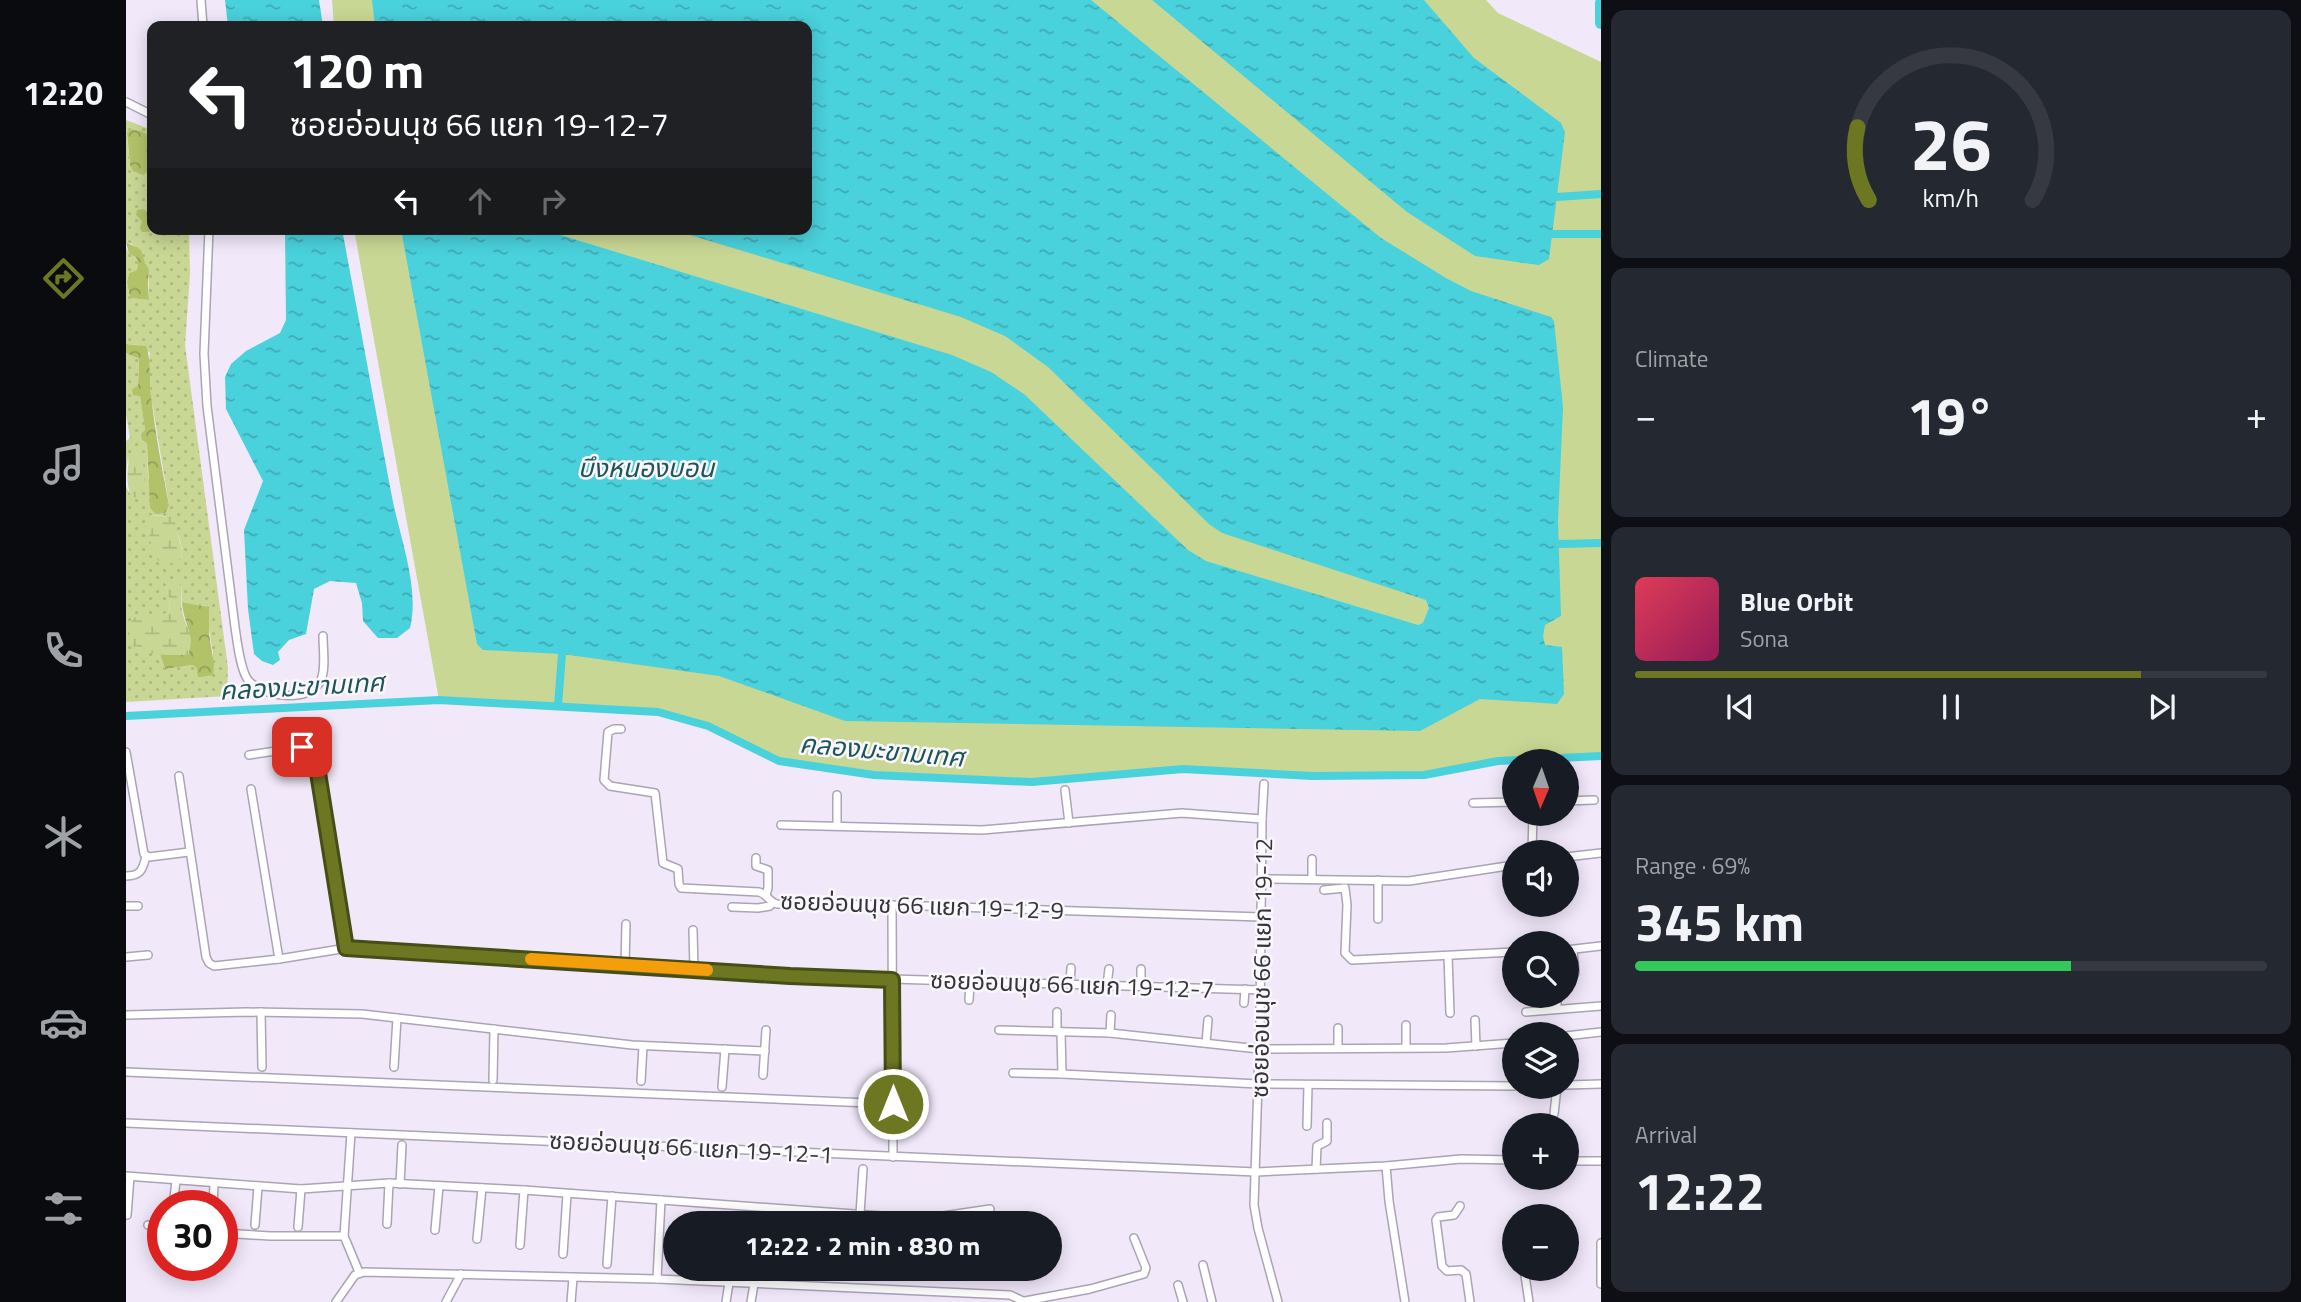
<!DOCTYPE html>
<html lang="en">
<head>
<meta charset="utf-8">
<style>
  :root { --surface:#171b24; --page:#242831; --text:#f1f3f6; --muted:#9ea1a6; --line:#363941; --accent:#6d7722 }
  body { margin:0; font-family:"Titillium Web","Noto Sans Thai",sans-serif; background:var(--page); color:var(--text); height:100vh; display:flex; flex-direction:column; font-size:26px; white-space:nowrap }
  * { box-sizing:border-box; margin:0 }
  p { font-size:23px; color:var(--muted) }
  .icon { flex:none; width:38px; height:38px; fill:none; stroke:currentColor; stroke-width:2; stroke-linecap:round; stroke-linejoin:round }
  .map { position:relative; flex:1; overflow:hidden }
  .side { display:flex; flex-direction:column; gap:10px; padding:10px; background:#0d0f14; width:700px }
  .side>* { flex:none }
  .banner { position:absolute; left:21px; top:21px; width:665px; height:214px; border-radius:14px; box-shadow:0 4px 18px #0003; background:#202124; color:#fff; overflow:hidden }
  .needle { width:46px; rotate:182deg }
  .buttons { position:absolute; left:1376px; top:749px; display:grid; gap:14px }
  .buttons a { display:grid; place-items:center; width:77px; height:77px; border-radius:50%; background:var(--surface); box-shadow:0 4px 18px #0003; font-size:35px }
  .speed { position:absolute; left:21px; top:1190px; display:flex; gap:14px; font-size:35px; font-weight:700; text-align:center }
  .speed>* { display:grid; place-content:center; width:91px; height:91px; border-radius:50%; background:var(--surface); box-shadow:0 4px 18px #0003; line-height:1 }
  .speed .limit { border:10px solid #d22; background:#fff; color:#111 }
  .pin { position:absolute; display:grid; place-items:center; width:60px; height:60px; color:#fff; margin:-30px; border-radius:14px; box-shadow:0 4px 10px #0006 }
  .me { position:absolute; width:77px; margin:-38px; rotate:0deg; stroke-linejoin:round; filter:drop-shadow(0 0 5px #0008) }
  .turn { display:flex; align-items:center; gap:24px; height:147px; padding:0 28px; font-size:32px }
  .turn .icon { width:91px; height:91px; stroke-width:2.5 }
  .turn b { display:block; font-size:49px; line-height:60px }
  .lanes { display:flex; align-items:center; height:66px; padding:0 28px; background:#0003; justify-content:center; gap:35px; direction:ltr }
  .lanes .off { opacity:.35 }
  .big { font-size:52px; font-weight:700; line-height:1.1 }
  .side .card { flex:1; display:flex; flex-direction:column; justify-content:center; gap:10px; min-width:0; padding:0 24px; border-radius:14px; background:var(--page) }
  .side .dial { align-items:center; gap:0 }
  .dial svg { height:182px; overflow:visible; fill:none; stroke:var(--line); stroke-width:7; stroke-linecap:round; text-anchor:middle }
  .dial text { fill:var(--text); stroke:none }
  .song { display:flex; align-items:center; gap:21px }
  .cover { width:84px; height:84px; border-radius:10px; background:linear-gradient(135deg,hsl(350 70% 55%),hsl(330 70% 35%)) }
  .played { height:7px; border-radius:4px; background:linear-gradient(90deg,var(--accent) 80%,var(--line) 80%) }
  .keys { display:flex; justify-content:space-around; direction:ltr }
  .heat { display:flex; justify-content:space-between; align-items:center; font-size:38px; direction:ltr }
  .charge { height:10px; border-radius:5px; background:linear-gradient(90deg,#34c759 69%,var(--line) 0) }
  .trip { position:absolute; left:537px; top:1211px; width:399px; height:70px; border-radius:35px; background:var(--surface); box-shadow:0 4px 18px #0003; font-weight:700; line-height:70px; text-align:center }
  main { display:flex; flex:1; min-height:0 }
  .tabs { display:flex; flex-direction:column; width:126px; justify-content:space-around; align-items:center; background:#090b0e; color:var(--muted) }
  .tabs .icon { width:49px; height:49px }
  .tabs .selected { color:var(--accent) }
  .tabs b { font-size:32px; color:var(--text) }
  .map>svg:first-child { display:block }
  .grass { fill:url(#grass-dots); fill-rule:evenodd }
  .forest { fill:url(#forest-crowns) }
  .wetland { fill:url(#wetland-marsh) }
  .park { fill:#c9d794 }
  .water { fill:url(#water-ripples) }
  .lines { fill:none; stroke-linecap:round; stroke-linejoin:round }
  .canal { stroke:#49d1dc; stroke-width:8 }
  .river { stroke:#49d1dc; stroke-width:12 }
  .minor-casing { stroke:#aca3b4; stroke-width:10 }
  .minor { stroke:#fff; stroke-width:7 }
  .route-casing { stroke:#474d16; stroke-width:18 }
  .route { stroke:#6d7722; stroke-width:12 }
  .slow { stroke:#f59e0b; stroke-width:12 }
  .labels { text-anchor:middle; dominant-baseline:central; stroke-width:5; stroke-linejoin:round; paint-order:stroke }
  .street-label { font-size:24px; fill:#37343b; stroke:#faf8fc }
  .water-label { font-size:26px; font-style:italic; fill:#1c555a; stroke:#faf8fc }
</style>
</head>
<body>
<main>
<nav class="tabs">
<b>12:20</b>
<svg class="icon selected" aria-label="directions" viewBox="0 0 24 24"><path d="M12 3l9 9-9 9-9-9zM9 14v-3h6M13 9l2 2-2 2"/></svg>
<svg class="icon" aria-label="music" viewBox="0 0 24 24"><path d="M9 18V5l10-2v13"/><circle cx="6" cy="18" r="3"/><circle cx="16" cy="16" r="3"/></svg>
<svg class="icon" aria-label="phone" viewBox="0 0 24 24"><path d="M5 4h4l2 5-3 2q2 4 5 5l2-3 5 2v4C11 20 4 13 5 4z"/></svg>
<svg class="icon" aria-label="climate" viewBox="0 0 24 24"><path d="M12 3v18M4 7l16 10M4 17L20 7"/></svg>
<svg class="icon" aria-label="car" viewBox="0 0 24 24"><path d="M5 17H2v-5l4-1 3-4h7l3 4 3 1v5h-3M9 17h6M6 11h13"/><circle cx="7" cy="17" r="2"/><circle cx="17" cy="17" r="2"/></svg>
<svg class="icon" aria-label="filters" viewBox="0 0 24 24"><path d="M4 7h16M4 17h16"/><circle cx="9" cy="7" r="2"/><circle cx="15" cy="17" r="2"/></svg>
</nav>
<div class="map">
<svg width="1475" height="1302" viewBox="0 0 1475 1302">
  <defs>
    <pattern id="grass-dots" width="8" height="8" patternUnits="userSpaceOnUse" patternTransform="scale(1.75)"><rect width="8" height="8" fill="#c9d794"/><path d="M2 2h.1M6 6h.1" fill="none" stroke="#adb980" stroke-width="1.8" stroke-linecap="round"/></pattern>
    <pattern id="forest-crowns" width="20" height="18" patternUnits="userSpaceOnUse" patternTransform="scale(1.75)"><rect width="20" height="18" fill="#b2c269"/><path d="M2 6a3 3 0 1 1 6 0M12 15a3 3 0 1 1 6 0" fill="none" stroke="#929e58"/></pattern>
    <pattern id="wetland-marsh" width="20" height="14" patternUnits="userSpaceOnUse" patternTransform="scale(1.75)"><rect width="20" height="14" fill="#c9d794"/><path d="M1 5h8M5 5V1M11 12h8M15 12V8" fill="none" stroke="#adb980"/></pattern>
    <pattern id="water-ripples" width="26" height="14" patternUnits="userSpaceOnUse" patternTransform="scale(1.75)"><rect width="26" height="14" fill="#49d1dc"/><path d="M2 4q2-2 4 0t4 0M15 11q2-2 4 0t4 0" fill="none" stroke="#3eaab4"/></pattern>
  </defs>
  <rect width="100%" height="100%" fill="#f1e8fa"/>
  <path class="grass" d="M0,120l26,10v7l-11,-6 -10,-2 -4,5 3,31 18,-5 4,-14v83h37l1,45 -5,71 43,323 -1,28 -101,6v-215l6,10 -4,-40 -2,17v-33l4,-3 -4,-24v-61l13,6 -1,27 -5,9h7l7,48 1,35 21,27 -18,-109 -3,-27 2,-16 -10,-8 -14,-1v-96l3,6 7,3 2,6 -1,7 -8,3 -2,9 3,16 19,2v-31l-17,-25 -6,-2zM24,515l16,1c10,12 19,28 15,44zM39,580h16l1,22 23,4 8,47v22l-20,-10 -28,4 -5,-15 -28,-35 37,-6 1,-9z"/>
  <g class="forest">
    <polygon points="5,129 15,131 26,137 23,171 17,175 7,171 4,165 1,133"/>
    <polygon points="17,209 22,212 26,227 23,232 16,232 14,228 16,221 10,215 11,210"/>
    <polygon points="0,242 15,250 19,263 23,269 22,284 23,300 4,298 1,282 3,273 11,270 12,263 10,257 3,254"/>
    <path d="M0,344l20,2c5,10 3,35 5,49 4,37 11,74 18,110l-4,8 -9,1 -6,-6 -3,-65 -5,-3 -1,-6 4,-4 -5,-34 -7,-1 -1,-6 6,-3 1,-27 -13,-6z"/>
    <path d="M56,602l27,5v27l5,30 -1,11 -12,2 -4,-3v-6l-4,-3 -28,4 -5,-15 28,1c7,-21 -5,-33 -6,-53z"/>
  </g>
  <g class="wetland">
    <path d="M7,451h5c8,16 9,30 1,47l-8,-1c-5,-13 -5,-34 2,-46z"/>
    <path d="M24,515l22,2 3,2c0,15 10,27 6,41l-6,3 -14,1c-10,-9 -15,-37 -11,-49z"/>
    <path d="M55,579c1,12 -1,25 2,36 5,17 12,21 5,40 -14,0 -52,2 -58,-14 -2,-7 1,-16 2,-23l37,-5 1,-9 -5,-24z"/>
  </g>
  <polygon class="park" points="206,0 1360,0 1372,13 1475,62 1475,756 1372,761 1298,775 1186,776 1057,769 906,782 748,775 653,761 582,726 532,712 313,700 228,229 681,229 681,26 208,26"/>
  <g class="water">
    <polygon points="99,0 193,0 197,26 102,26"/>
    <polygon points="246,0 965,0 1255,238 1320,278 1345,291 1425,317 1428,321 1437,407 1432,521 1435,616 1419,625 1417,636 1419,645 1436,647 1438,694 1431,704 1354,699 1294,731 719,721 593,676 436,654 357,650 351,644 275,229 415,229 826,355 865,372 898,394 1062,550 1080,561 1292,625 1297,623 1303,608 1300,600 1096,533 1084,525 922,367 879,336 835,317 544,229 681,229 681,26 249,26"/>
    <polygon points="1026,0 1298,0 1348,58 1435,123 1439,132 1423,259 1413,265 1349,256 1281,212"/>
    <path d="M159,229h57c17,90 33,179 50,268 8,41 28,91 18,131l-13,10h-19l-15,-17 -1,-18 -6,-20 -26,-2 -16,8 -8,45 -17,6 -11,12 2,8 -7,5 -11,-4 -8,-7 -6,-45 -4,-79 19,-49 -37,-72 -1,-32 6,-13 15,-13 34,-18 6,-13z"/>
  </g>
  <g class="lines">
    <g class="canal">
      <polyline points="1431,197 1475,194"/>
      <polyline points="1426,234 1475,234"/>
      <polyline points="1433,544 1475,543"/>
      <polyline points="432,706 436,654"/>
      <polyline points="0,716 313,700 532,712 582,726 653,761 748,775 906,782 1057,769 1186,776 1298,775 1372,761 1475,756"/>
    </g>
    <polyline class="river" points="1475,3 1475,23"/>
    <g class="minor-casing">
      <g id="minor">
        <polyline points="75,0 77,26"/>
        <polyline points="0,102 26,115"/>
        <path d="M83,229l-5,125 3,52 28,221c2,13 5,42 13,53 14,17 62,24 73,0 5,-12 2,-30 2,-44"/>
        <path d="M495,729h-7l-6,3 -4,48 6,6 45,7 8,70 15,6 1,15 2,4 78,4c8,2 10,10 18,12l115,1 369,12"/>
        <polyline points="0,752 18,854 23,857 63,852"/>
        <polyline points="123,755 183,746 189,754 221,948"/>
        <polyline points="53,776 80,957 83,963 88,966 153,959 221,948 664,976 1135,990"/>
        <polyline points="125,789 153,959"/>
        <polyline points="939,790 943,823"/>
        <polyline points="1440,801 1468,800"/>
        <polyline points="1347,803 1388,802"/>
        <polyline points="1136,819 1138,784"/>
        <polyline points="655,825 856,830 1056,813 1136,819 1134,1022 1128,1205 1132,1228 1152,1302"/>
        <polyline points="711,826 711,795"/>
        <polyline points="1406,852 1407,814"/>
        <polyline points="1440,857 1475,853"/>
        <polyline points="630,858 630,866 642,870 642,888 640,895"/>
        <path d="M0,876c15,0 17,-7 20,-20"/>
        <polyline points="1137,879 1283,881 1388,865"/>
        <polyline points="1186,879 1186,859"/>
        <polyline points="1198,890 1219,888 1221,905 1219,953 1226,960 1388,952"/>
        <polyline points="766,905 767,1157"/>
        <polyline points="0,906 12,906"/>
        <polyline points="606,907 632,908 644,906 646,902"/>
        <polyline points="1252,919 1252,880"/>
        <polyline points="567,930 568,970"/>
        <polyline points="1440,950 1475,946"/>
        <polyline points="1322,956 1324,1013"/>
        <polyline points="0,957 22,955"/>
        <polyline points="499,965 500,924"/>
        <polyline points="1440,979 1449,973 1447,950"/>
        <polyline points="944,984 945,968"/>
        <polyline points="981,985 983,969"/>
        <polyline points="1015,986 1015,969"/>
        <polyline points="843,1000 844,982"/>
        <polyline points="1118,1003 1119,989"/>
        <polyline points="1431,1009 1431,996"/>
        <polyline points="135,1012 136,1067"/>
        <polyline points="1400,1012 1475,1006"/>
        <polyline points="0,1015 121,1012 236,1014 506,1045 639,1051"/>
        <polyline points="1349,1020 1350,1046"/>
        <polyline points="1280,1025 1280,1047"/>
        <polyline points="1212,1028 1212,1048"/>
        <polyline points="873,1030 984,1033 1133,1049 1320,1048 1388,1043"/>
        <polyline points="931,1032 931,1012"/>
        <polyline points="935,1032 936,1074"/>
        <polyline points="984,1033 985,1015"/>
        <polyline points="1440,1036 1475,1032"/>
        <polyline points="1080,1043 1082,1020"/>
        <polyline points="268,1067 271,1018"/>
        <polyline points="0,1072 767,1104"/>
        <polyline points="887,1073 936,1074 1132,1084 1388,1086"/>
        <polyline points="637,1075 640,1030"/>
        <polyline points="367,1080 368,1029"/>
        <polyline points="515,1081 517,1046"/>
        <polyline points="1440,1085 1475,1084"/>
        <polyline points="596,1087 599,1049"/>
        <polyline points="1428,1114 1431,1087"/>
        <polyline points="0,1123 1130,1172 1260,1166 1335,1159 1388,1160"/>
        <polyline points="1181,1126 1182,1085"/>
        <polyline points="225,1133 218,1236 233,1272"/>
        <polyline points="1440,1161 1475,1161"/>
        <polyline points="1260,1166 1263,1201 1279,1302"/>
        <polyline points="1190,1169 1191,1146 1201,1141 1201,1123"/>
        <polyline points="0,1176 175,1189 263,1183 398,1190 797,1219 864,1209"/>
        <polyline points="274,1184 276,1145"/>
        <polyline points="47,1206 50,1181"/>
        <polyline points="87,1206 88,1184"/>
        <polyline points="1334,1206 1328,1215 1312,1217 1310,1220 1316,1266 1321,1271 1335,1270 1340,1274 1344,1302"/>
        <polyline points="734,1214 737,1169"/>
        <polyline points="1,1215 4,1177"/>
        <polyline points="261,1224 263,1183"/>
        <polyline points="22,1225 37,1226"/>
        <polyline points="129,1225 132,1187"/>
        <polyline points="172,1227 175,1189"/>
        <polyline points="309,1230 313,1186"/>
        <polyline points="96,1233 144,1236 218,1236"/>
        <polyline points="351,1239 356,1188"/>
        <polyline points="1475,1243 1475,1284"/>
        <polyline points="394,1245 398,1190"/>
        <polyline points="96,1252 103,1233"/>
        <polyline points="437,1254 441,1194"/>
        <polyline points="481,1264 486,1196"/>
        <polyline points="1077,1265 1086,1302"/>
        <polyline points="1398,1269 1403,1302"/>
        <polyline points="531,1279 535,1200"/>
        <polyline points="1052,1285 1057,1302"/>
        <polyline points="899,1301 964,1289 1018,1274 1020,1268 1008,1238"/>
        <polyline points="210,1302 229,1275 238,1272 531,1279 884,1295 899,1302"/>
        <polyline points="320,1302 335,1274"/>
        <polyline points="445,1302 447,1278"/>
        <polyline points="600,1302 603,1283"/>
        <polyline points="625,1302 628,1284"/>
      </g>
    </g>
    <use href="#minor" class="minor"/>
  </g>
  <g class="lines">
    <g class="route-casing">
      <polyline id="route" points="176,747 183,746 189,754 220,948 664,976 766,980 767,1104"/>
    </g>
    <use href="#route" class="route"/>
    <polyline class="slow" points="405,959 581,970"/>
  </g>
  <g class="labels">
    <g class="street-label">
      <text transform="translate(796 905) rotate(2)">ซอยอ่อนนุช 66 แยก 19-12-9</text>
      <text transform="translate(1135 968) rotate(-89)">ซอยอ่อนนุช 66 แยก 19-12</text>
      <text transform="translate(946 984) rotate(2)">ซอยอ่อนนุช 66 แยก 19-12-7</text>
      <text transform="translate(565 1147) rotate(3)">ซอยอ่อนนุช 66 แยก 19-12-1</text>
    </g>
    <g class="water-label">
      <text x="520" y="467">บึงหนองบอน</text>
      <text transform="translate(176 686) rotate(-3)">คลองมะขามเทศ</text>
      <text transform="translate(756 750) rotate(5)">คลองมะขามเทศ</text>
    </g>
  </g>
</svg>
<div class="buttons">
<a><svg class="needle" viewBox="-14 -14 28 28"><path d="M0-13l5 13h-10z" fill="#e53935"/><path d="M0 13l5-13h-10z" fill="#9ea1a6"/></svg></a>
<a><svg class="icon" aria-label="sound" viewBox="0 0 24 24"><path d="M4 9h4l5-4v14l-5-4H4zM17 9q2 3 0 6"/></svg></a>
<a><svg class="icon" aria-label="search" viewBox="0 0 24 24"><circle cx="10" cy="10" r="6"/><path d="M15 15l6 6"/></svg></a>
<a><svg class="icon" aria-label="layers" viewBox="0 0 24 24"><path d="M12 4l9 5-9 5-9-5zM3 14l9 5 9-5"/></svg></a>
<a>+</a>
<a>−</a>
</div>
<div class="speed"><div class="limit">30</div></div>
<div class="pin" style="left:176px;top:747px;background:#d93025"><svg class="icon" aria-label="arrive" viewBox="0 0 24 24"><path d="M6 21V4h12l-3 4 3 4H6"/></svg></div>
<svg class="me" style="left:767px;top:1104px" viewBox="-20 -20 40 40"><circle r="17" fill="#6d7722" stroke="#fff" stroke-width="3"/><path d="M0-11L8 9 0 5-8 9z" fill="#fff"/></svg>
<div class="trip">12:22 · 2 min · 830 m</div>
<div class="banner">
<div class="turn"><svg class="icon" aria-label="left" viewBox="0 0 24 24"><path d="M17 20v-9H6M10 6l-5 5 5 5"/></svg><div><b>120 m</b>ซอยอ่อนนุช 66 แยก 19-12-7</div></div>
<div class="lanes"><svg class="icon" aria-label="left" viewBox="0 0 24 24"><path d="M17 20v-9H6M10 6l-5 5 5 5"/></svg><svg class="icon off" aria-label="ahead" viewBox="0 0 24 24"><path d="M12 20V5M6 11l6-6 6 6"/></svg><svg class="icon off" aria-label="right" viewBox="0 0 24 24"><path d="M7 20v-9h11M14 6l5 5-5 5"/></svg></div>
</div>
</div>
<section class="side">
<div class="card dial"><svg viewBox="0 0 100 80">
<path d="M14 69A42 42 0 1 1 86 69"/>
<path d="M14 69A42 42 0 0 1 9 37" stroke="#6d7722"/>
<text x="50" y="56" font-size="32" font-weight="700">26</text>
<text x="50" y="72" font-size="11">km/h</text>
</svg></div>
<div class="card"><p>Climate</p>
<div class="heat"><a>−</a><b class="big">19°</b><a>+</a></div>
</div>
<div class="card">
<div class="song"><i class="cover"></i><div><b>Blue Orbit</b><p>Sona</p></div></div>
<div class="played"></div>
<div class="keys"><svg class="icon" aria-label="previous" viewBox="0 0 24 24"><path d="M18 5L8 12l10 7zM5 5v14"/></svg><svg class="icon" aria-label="pause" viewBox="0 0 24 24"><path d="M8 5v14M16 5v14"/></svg><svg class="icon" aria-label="next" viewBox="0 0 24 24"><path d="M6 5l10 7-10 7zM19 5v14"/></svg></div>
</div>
<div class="card"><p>Range · 69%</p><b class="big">345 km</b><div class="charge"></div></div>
<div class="card"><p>Arrival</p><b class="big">12:22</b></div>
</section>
</main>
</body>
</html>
